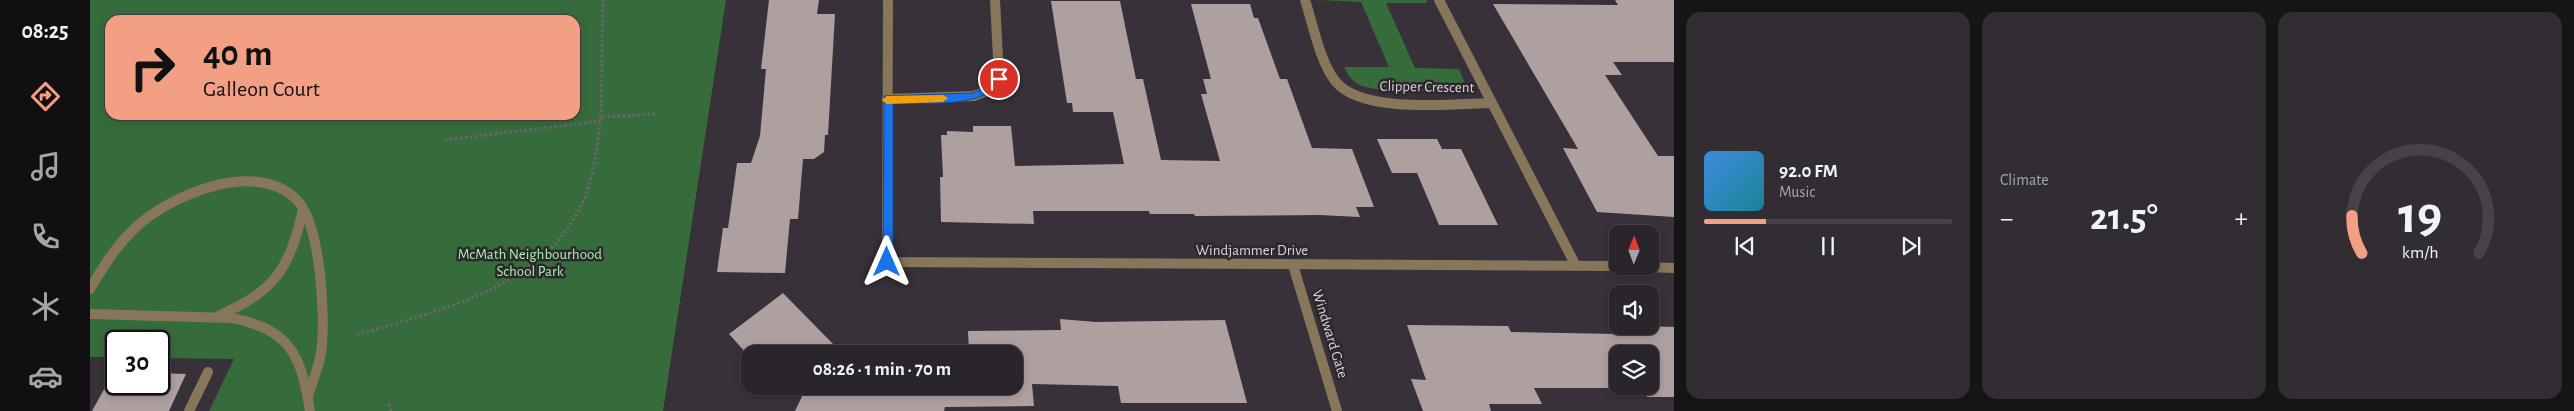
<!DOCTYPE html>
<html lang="en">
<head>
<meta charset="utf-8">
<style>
  :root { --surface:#2a252b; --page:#322d33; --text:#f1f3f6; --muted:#a5a5a9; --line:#464247; --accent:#f39f83 }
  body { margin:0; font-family:"Alegreya Sans",sans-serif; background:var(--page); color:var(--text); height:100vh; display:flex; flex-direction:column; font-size:19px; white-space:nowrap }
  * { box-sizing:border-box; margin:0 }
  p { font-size:16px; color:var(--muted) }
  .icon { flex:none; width:28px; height:28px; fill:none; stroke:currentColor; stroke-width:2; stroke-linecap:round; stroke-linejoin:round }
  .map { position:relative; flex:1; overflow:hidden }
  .side { display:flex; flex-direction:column; gap:12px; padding:12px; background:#171418; width:900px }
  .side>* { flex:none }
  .hud { position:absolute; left:15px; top:15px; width:475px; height:105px; border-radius:15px; box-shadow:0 2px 8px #0003,0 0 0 1px var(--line); background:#f39f83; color:#111; overflow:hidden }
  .needle { width:32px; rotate:1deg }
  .fabs { position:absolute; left:1519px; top:225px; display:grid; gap:10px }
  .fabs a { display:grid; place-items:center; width:50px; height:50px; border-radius:10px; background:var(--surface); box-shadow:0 2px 8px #0003,0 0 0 1px var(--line); font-size:25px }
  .speed { position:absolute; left:15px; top:330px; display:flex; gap:10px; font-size:25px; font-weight:700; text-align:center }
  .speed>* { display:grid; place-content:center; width:65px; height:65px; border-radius:50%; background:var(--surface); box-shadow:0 2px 8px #0003,0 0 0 1px var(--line); line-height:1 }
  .speed .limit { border:2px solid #111; border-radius:8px; background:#fff; color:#111 }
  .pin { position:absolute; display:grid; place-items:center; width:42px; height:42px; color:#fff; margin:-21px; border:2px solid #fff; border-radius:50%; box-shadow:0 1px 5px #0007 }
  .me { position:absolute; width:55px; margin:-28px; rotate:0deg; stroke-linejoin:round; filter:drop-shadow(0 0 4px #0008) }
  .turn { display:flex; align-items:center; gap:18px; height:105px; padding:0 15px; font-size:22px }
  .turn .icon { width:65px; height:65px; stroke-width:2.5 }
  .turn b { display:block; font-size:35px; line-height:42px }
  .big { font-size:38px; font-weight:700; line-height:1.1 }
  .side .card { flex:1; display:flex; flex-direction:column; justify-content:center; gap:8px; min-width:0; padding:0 18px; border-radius:15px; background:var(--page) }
  .side .dial { align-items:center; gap:0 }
  .dial svg { height:130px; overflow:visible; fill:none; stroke:var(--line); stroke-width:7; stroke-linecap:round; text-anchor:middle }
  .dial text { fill:var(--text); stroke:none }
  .song { display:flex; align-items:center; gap:15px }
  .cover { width:60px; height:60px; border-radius:8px; background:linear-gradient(135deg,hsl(210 70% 55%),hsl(190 70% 35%)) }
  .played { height:5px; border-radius:2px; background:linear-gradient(90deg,var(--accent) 25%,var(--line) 25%) }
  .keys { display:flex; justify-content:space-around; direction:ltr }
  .heat { display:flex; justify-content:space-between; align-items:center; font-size:28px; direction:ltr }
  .side .tiles { flex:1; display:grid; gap:12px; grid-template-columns:repeat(3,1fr) }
  .trip { position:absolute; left:651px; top:345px; width:282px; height:50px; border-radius:15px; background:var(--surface); box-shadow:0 2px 8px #0003,0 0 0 1px var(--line); font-weight:700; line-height:50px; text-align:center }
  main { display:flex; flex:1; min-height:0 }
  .menu { display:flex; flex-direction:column; width:90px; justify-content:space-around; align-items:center; background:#110f11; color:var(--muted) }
  .menu .icon { width:35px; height:35px }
  .menu .on { color:var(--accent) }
  .menu b { font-size:22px; color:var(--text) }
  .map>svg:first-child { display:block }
  .green { fill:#366c3c; fill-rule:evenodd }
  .building { fill:#aea09e; fill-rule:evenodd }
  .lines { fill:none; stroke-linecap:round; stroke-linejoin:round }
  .path { stroke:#6c656c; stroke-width:3; stroke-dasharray:2.5 2.5; stroke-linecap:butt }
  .service { stroke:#88765b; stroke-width:10 }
  .minor { stroke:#88765b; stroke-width:10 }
  .route { fill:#1a73e8; stroke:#114b97 }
  .slow { fill:#f59e0b }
  .labels { text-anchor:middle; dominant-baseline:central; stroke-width:5; stroke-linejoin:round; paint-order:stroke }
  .street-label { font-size:15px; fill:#d9d4d9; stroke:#2e272e }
  .park-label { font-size:15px; fill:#a1f4a8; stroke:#2e272e }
</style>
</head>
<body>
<main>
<nav class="menu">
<b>08:25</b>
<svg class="icon on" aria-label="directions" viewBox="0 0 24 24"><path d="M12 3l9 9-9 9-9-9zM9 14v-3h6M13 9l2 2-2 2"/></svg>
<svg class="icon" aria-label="music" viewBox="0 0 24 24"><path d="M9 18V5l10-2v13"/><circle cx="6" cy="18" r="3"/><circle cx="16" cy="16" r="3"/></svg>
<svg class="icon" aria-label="phone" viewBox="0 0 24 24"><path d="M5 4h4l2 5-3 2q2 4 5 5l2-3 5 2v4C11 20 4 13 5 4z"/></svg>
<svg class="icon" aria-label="climate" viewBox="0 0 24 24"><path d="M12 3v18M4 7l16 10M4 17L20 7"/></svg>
<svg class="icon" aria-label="car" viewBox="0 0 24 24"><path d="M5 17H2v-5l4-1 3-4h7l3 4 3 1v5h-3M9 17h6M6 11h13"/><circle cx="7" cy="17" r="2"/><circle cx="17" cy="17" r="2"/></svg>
</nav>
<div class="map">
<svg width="1584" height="411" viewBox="0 0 1584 411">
  <rect width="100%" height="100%" fill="#383139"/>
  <g class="green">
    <path d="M0,0h636l-63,411h-454l25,-52 -75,-1v-17h-43v16h-26zM20,20h465v95h-465z"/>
    <path d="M1229,0h107l1,3h-41l29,65 44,1 5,12 -2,3c-13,10 -84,8 -100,2 -9,-4 -14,-10 -18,-19h45l-28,-65z"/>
  </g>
  <g class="building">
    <polygon points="679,0 729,0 727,14 745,14 738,135 735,135 734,152 724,159 713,159 708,219 700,219 695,273 627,272 633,228 638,228 647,163 661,163 670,136 676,69 671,69"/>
    <polygon points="1525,0 1584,0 1584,62 1523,62 1532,75 1515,75 1568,156 1584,156 1584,217 1507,212 1473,148 1488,149 1403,4 1528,5"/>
    <polygon points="961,1 1030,1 1046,79 1053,79 1071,160 1130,161 1111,94 1117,94 1113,79 1121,79 1101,4 1160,4 1164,18 1168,18 1190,79 1197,79 1222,148 1262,149 1284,207 1266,207 1270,217 1229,215 1105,216 1104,214 1060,214 1059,211 943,211 944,224 851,222 850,177 853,177 851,135 857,135 857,131 883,132 883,126 921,126 925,166 1034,164 1023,112 983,112 982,103 977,103"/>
    <polygon points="1287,139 1347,139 1352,149 1371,149 1408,225 1349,225 1327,173 1302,173"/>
    <polygon points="693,293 744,345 768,354 657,354 639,334"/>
    <polygon points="970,319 1006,322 1135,320 1157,403 1031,403 1028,386 942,384 944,406 855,407 854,411 705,411 717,386 925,386 925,354 879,354 878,331 971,330"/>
    <path d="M1317,325l101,1 3,6 104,2 -4,-9 63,2v70h-27l-4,-9h-109l8,16h-53l2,7h-68l-12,-32 15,1zM1528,354h32v32h-32z"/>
    <polygon points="805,347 873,354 805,354"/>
    <polygon points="23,373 26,373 26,384 69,384 69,373 96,374 79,411 2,411"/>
  </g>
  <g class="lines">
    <g class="path">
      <polyline points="511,117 513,0"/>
      <polyline points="355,140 510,121"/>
      <path d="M267,335c81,-25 183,-45 224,-129 13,-27 16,-60 20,-89l55,-3"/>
      <polyline points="299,404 301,411"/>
    </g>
    <g class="service">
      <path d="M0,289c13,-22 26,-43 45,-61 35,-33 120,-69 161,-29 25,24 30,120 25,154 -2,14 -9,29 -13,43"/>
      <path d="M0,314l142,4c59,12 69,37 78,93"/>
      <path d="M130,315c56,-25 69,-46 83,-105"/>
      <polyline points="99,411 118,372"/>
    </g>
    <g class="minor">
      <polyline points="798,0 797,262 1528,266"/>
      <path d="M1215,0c8,24 15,63 31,82 27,32 117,22 155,21"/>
      <polyline points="1349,0 1486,266"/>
      <polyline points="797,99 884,96 899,90 909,79 905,0"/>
      <polyline points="1203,265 1247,411"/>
      <polyline points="1528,266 1584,268"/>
    </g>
  </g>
  <path class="route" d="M909,75l5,4c-20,31 -78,23 -111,24v159l-2,4h-8l1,-170 89,-3 12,-6z"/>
  <polygon class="slow" points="853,95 858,98 853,102 797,104 792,100 797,96"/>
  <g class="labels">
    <g class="street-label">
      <text transform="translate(1337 87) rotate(1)">Clipper Crescent</text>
      <text x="1162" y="250">Windjammer Drive</text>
      <text transform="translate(1240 334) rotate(73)">Windward Gate</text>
    </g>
    <g class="park-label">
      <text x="440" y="254">McMath Neighbourhood<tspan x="440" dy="17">School Park</tspan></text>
    </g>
  </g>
</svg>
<div class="fabs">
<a><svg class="needle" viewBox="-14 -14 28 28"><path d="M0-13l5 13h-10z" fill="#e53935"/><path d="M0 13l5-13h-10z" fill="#a5a5a9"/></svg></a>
<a><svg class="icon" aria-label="sound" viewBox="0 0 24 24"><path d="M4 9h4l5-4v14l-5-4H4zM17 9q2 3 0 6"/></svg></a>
<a><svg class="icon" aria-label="layers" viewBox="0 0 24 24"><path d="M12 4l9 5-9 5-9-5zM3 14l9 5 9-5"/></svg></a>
</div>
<div class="speed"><div class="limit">30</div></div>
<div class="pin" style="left:909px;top:79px;background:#d93025"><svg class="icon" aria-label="arrive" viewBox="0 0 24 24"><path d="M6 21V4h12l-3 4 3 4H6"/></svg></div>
<svg class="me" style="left:797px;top:262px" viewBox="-20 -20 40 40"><path d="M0-17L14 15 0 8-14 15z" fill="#1a73e8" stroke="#fff" stroke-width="4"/></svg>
<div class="trip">08:26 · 1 min · 70 m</div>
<div class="hud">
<div class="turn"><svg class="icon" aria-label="right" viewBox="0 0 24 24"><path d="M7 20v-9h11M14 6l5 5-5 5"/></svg><div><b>40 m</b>Galleon Court</div></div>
</div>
</div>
<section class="side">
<div class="tiles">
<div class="card">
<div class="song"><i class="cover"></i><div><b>92.0 FM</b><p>Music</p></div></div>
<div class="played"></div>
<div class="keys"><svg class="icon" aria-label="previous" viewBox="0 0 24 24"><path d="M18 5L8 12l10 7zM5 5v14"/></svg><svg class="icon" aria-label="pause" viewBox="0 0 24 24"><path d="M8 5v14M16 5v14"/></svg><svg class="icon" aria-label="next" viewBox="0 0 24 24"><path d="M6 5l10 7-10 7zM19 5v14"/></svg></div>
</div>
<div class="card"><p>Climate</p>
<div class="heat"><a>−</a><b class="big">21.5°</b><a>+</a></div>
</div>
<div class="card dial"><svg viewBox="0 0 100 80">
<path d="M14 69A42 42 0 1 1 86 69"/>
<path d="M14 69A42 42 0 0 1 8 46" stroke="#f39f83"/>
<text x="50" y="56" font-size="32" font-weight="700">19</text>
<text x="50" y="72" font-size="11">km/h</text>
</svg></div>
</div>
</section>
</main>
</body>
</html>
